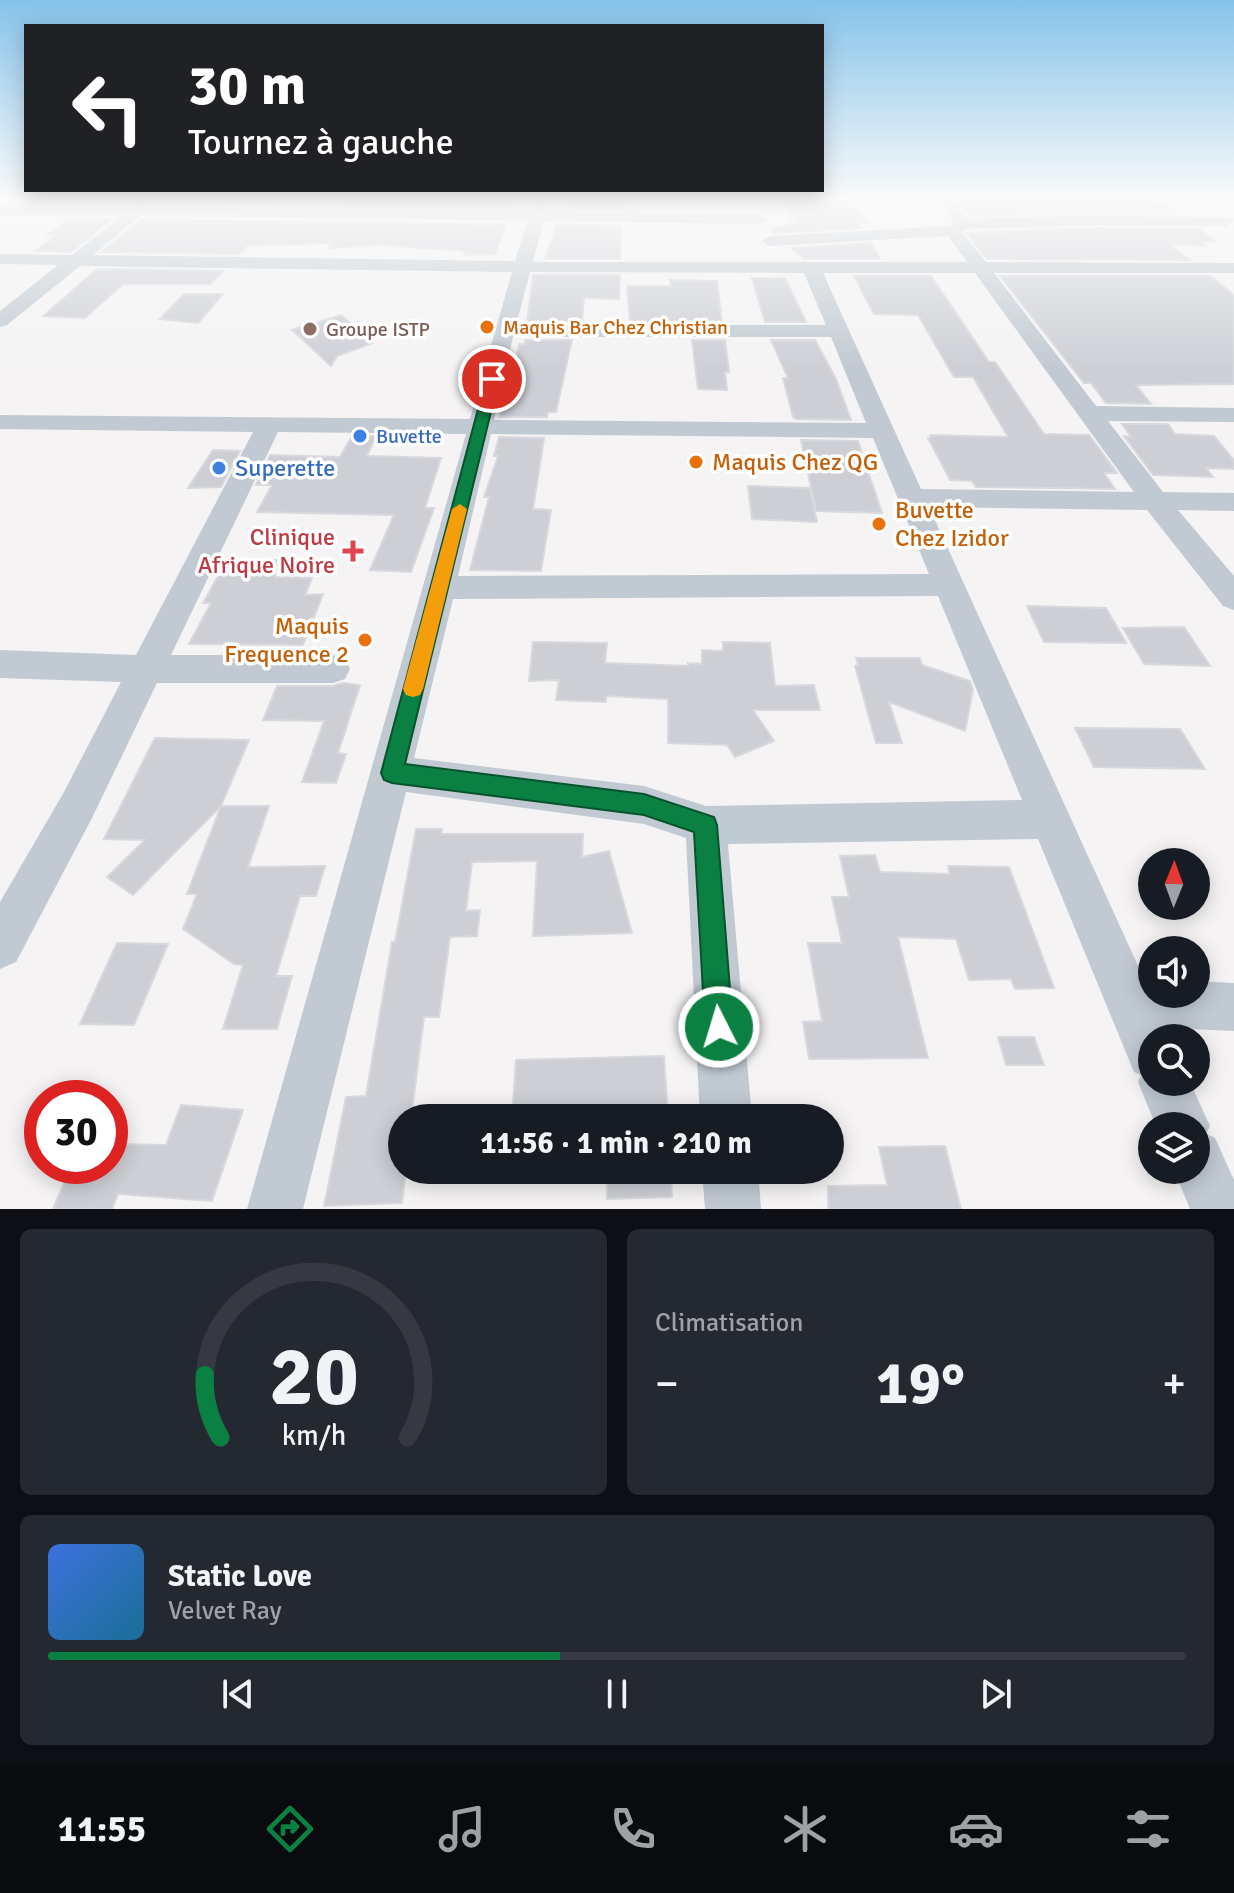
<!DOCTYPE html>
<html lang="fr">
<head>
<meta charset="utf-8">
<style>
  :root { --surface:#171b24; --page:#242831; --text:#f1f3f6; --muted:#9ea1a6; --line:#363941; --accent:#0b8043 }
  body { margin:0; font-family:Signika,sans-serif; background:var(--page); color:var(--text); height:100vh; display:flex; flex-direction:column; font-size:30px; white-space:nowrap }
  * { box-sizing:border-box; margin:0 }
  p { font-size:26px; color:var(--muted) }
  .icon { flex:none; width:44px; height:44px; fill:none; stroke:currentColor; stroke-width:2; stroke-linecap:round; stroke-linejoin:round }
  .map { position:relative; height:1209px; overflow:hidden }
  .details { display:flex; flex-direction:column; gap:20px; padding:20px; background:#0d0f14; flex:1 }
  .details>* { flex:none }
  .top-card { position:absolute; left:24px; top:24px; width:800px; height:168px; border-radius:0px; box-shadow:0 4px 20px #0003; background:#202124; color:#fff; overflow:hidden }
  .needle { width:52px; rotate:1deg }
  .buttons { position:absolute; left:1138px; top:848px; display:grid; gap:16px }
  .buttons a { display:grid; place-items:center; width:72px; height:72px; border-radius:50%; background:var(--surface); box-shadow:0 4px 20px #0003; font-size:40px }
  .speed { position:absolute; left:24px; top:1080px; display:flex; gap:16px; font-size:40px; font-weight:700; text-align:center }
  .speed>* { display:grid; place-content:center; width:104px; height:104px; border-radius:50%; background:var(--surface); box-shadow:0 4px 20px #0003; line-height:1 }
  .speed .limit { border:12px solid #d22; background:#fff; color:#111 }
  .pin { position:absolute; display:grid; place-items:center; width:68px; height:68px; color:#fff; margin:-34px; border:4px solid #fff; border-radius:50%; box-shadow:0 2px 8px #0007 }
  .me { position:absolute; width:88px; margin:-44px; rotate:355deg; stroke-linejoin:round; filter:drop-shadow(0 0 6px #0008) }
  .turn { display:flex; align-items:center; gap:28px; height:168px; padding:0 32px; font-size:36px }
  .turn .icon { width:104px; height:104px; stroke-width:2.5 }
  .turn b { display:block; font-size:56px; line-height:68px }
  .big { font-size:60px; font-weight:700; line-height:1.1 }
  .details .widget { flex:1; display:flex; flex-direction:column; justify-content:center; gap:12px; min-width:0; padding:0 28px; border-radius:12px; background:var(--page) }
  .details .dial { align-items:center; gap:0 }
  .dial svg { height:208px; overflow:visible; fill:none; stroke:var(--line); stroke-width:7; stroke-linecap:round; text-anchor:middle }
  .dial text { fill:var(--text); stroke:none }
  .song { display:flex; align-items:center; gap:24px }
  .cover { width:96px; height:96px; border-radius:12px; background:linear-gradient(135deg,hsl(220 70% 55%),hsl(200 70% 35%)) }
  .played { height:8px; border-radius:4px; background:linear-gradient(90deg,var(--accent) 45%,var(--line) 45%) }
  .keys { display:flex; justify-content:space-around; direction:ltr }
  .heat { display:flex; justify-content:space-between; align-items:center; font-size:44px; direction:ltr }
  .details .tiles { flex:1; display:grid; gap:20px; grid-template-columns:1fr 1fr }
  .widget:last-child { grid-column:span 2 }
  .trip { position:absolute; left:388px; top:1104px; width:456px; height:80px; border-radius:40px; background:var(--surface); box-shadow:0 4px 20px #0003; font-weight:700; line-height:80px; text-align:center }
  .tab-bar { display:flex; height:128px; justify-content:space-around; align-items:center; background:#090b0e; color:var(--muted) }
  .tab-bar .icon { width:56px; height:56px }
  .tab-bar .current { color:var(--accent) }
  .tab-bar b { font-size:36px; color:var(--text) }
  .map>svg:first-child { display:block }
  .building { fill:#cdcfd5; stroke:#d7d9de; stroke-width:2 }
  .lines { fill:none; stroke-linecap:round; stroke-linejoin:round }
  .street { fill:#c1cad2; fill-rule:evenodd }
  .route { fill:#0b8043; stroke:#07532c; stroke-width:2 }
  .slow { fill:#f59e0b }
  .food-dot { fill:#e8710a; stroke:#fff; stroke-width:3 }
  .education-dot { fill:#8d6e63; stroke:#fff; stroke-width:3 }
  .shop-dot { fill:#3f7fe0; stroke:#fff; stroke-width:3 }
  .health-dot { fill:#e0444e; stroke:#fff; stroke-width:3 }
  .labels { text-anchor:middle; dominant-baseline:central; stroke-width:7; stroke-linejoin:round; paint-order:stroke }
  .far-food-label { font-size:20px; fill:#c56008; stroke:#fff; text-anchor:start }
  .far-education-label { font-size:20px; fill:#785e54; stroke:#fff; text-anchor:start }
  .far-shop-label { font-size:20px; fill:#366cbe; stroke:#fff; text-anchor:start }
  .food-label { font-size:24px; fill:#c56008; stroke:#fff; text-anchor:start }
  .shop-label { font-size:24px; fill:#366cbe; stroke:#fff; text-anchor:start }
  .health-label { font-size:24px; fill:#be3a42; stroke:#fff; text-anchor:end }
</style>
</head>
<body>
<div class="map">
<svg width="1234" height="1209" viewBox="0 0 1234 1209">
  <rect width="100%" height="100%" fill="#f5f3f3"/>
  <g class="building">
    <polygon points="216,198 516,198 512,208 149,204 140,200 132,204 91,203 98,199 212,202"/>
    <polygon points="566,198 635,198 615,210 562,209"/>
    <polygon points="769,198 848,198 866,223 859,223 862,228 774,233 770,229 798,222 786,214 794,213"/>
    <polygon points="957,198 1076,198 1165,203 1179,214 1095,212 970,216"/>
    <polygon points="69,219 112,219 71,252 35,251 56,235 46,235"/>
    <polygon points="141,219 506,224 495,254 464,255 466,251 379,245 329,248 330,243 247,246 239,254 101,252"/>
    <polygon points="557,224 621,226 620,259 545,259"/>
    <polygon points="1095,228 1199,229 1216,242 1201,242 1206,246 1170,244 1189,260 987,259 966,233"/>
    <polygon points="871,243 880,259 804,259 791,248"/>
    <polygon points="97,269 223,271 210,284 123,284 85,318 43,316"/>
    <polygon points="533,275 620,275 619,299 584,298 582,322 527,322"/>
    <polygon points="854,276 931,276 989,362 995,362 1044,434 1089,435 1117,473 1104,473 1115,489 976,487 972,481 950,480 928,438 931,438 930,435 1008,437 973,377 954,377 918,315 874,314"/>
    <polygon points="1000,276 1210,276 1234,295 1234,384 1136,385 1151,404 1106,403 1091,383 1084,383"/>
    <polygon points="752,278 785,278 806,322 765,322"/>
    <polygon points="670,280 717,281 722,322 630,322 627,286 671,286"/>
    <polygon points="184,294 223,294 198,323 160,319"/>
    <polygon points="341,315 373,343 337,356 331,366 292,330"/>
    <polygon points="525,340 572,340 556,412 548,412 547,417 500,417 506,384 510,384 519,344 525,344"/>
    <polygon points="692,340 725,340 729,372 725,372 727,390 698,389"/>
    <polygon points="771,340 815,340 836,379 851,420 796,419 793,417 783,378 788,378"/>
    <polygon points="1122,424 1168,424 1175,434 1214,436 1234,460 1234,469 1206,468 1213,477 1153,475 1124,436 1131,437"/>
    <polygon points="352,436 376,436 367,456 441,458 425,508 434,508 411,572 370,570 394,515 257,512 272,485 256,485 270,455 340,457"/>
    <polygon points="499,437 544,438 533,509 551,510 541,571 470,570 489,497 484,497 498,456 494,456"/>
    <polygon points="801,440 858,441 882,513 816,511"/>
    <polygon points="213,450 240,451 221,487 188,488"/>
    <polygon points="748,486 810,488 817,522 752,519"/>
    <polygon points="227,560 276,560 275,577 312,578 305,595 323,594 303,645 189,644 211,603 203,603"/>
    <polygon points="1027,606 1106,608 1126,643 1044,642"/>
    <polygon points="1184,627 1210,666 1144,664 1123,628"/>
    <polygon points="533,642 607,643 605,663 688,666 688,663 702,664 702,650 723,651 723,642 770,643 775,686 814,685 820,710 753,710 774,741 735,757 727,745 668,743 668,699 606,696 606,702 556,700 559,680 529,681"/>
    <polygon points="856,658 920,658 922,665 970,681 973,690 965,731 889,702 902,743 876,743 855,666 858,665"/>
    <polygon points="343,683 360,685 338,753 346,754 336,783 302,782 324,721 263,720 277,686 333,686"/>
    <polygon points="1075,728 1180,729 1205,769 1094,767"/>
    <polygon points="155,738 249,740 221,806 133,895 107,877 145,840 104,839"/>
    <polygon points="221,806 269,806 248,867 325,866 316,896 300,896 276,976 292,976 277,1029 223,1029 243,965 234,964 183,929 197,894 187,894"/>
    <polygon points="416,829 442,829 441,834 583,834 582,857 609,851 632,933 533,936 537,861 472,862 466,911 480,910 477,936 450,937 439,1017 424,1017 411,1118 402,1118 402,1170 406,1170 402,1203 324,1206 346,1097 366,1096 392,942 395,942"/>
    <polygon points="875,855 880,872 950,874 948,866 1009,867 1054,988 1015,989 1011,979 969,980 956,939 898,937 928,1058 809,1059 803,1022 822,1021 808,943 842,943 832,897 849,897 840,856"/>
    <polygon points="117,943 168,944 134,1025 80,1024"/>
    <polygon points="998,1037 1034,1037 1044,1065 1006,1065"/>
    <polygon points="664,1056 668,1118 512,1118 516,1060"/>
    <polygon points="181,1105 243,1110 212,1201 118,1194 112,1209 53,1209 71,1166 110,1166 110,1144 166,1145"/>
    <polygon points="945,1146 961,1209 828,1209 828,1186 887,1185 879,1147"/>
    <polygon points="607,1170 671,1170 672,1197 607,1199"/>
  </g>
  <g class="lines">
    <g class="street">
      <path d="M534,198h16l-4,14 215,2 8,5 -8,5 -217,-3 -11,41h434l-19,-26 -178,10 -9,-5 9,-5 179,-10 5,-3 -17,-25h16l15,21 127,-4 137,3 2,3 -8,5 -131,-1 -128,4 -5,3 24,30 248,1v10h-240l102,133 138,2v14l-126,-1 55,71 71,1v18l-56,-1 56,66v34l-11,-4 -76,-96 -218,-3 215,472h8v15h44v-13l38,2v48l-68,-3 5,10h-19v44h38l20,44 -4,8 9,4 19,42v29h-44l-16,-39h22v-44h-40l-18,-44 3,-7 -7,-3 -96,-233 -310,5 24,274h-52l-14,-280 -42,-14 -238,-32 -103,417h-56l219,-775 -188,-2 -107,223h162l12,4 5,10 -5,10 -12,4h-176l-65,135 -76,144 -16,7v-67l64,-110 57,-110 -121,-4v-28l136,5 117,-223 -253,-3v-14l470,4 42,-147 -432,-6 -73,59 -7,2v-16l58,-46 -58,-1v-10l72,1 49,-39 -121,-1v-10l133,2 8,-4 7,4 382,4zM140,216l387,5 -12,40 -422,-6zM530,272l274,1 22,52h-310zM823,273h152l159,219 -213,-3zM513,337h318l35,86 -372,-3zM491,434l382,4 56,136 -471,2zM938,596l84,204 -316,6 -62,-20 -230,-28 39,-159z"/>
      <polygon points="702,1170 758,1170 761,1209 705,1209"/>
    </g>
  </g>
  <linearGradient id="sky" x2="0" y2="1"><stop stop-color="#85c3ea"/><stop offset="0.54" stop-color="#fafafa"/><stop offset="1" stop-color="#fafafa" stop-opacity="0"/></linearGradient>
  <rect width="1234" height="368" fill="url(#sky)"/>
  <polygon class="route" points="492,375 499,379 405,764 644,794 714,817 717,825 733,1027 729,1036 719,1041 709,1036 705,1027 694,832 644,815 392,783 384,780 381,773 486,379"/>
  <polygon class="slow" points="460,504 467,509 423,689 420,695 413,697 406,695 403,689 452,509"/>
  <g class="food-dot">
    <circle cx="487" cy="327" r="8"/>
    <circle cx="696" cy="462" r="8"/>
    <circle cx="879" cy="524" r="8"/>
    <circle cx="365" cy="640" r="8"/>
  </g>
  <circle class="education-dot" cx="310" cy="329" r="8"/>
  <g class="shop-dot">
    <circle cx="360" cy="436" r="8"/>
    <circle cx="219" cy="468" r="8"/>
  </g>
  <path class="health-dot" d="M349 539h8v8h8v8h-8v8h-8v-8h-8v-8h8z"/>
  <g class="labels">
    <g class="far-food-label">
      <text x="503" y="327">Maquis Bar Chez Christian</text>
    </g>
    <g class="far-education-label">
      <text x="326" y="329">Groupe ISTP</text>
    </g>
    <g class="far-shop-label">
      <text x="376" y="436">Buvette</text>
    </g>
    <g class="food-label">
      <text x="712" y="462">Maquis Chez QG</text>
      <text x="895" y="510">Buvette<tspan x="895" dy="28">Chez Izidor</tspan></text>
      <text x="349" y="626" text-anchor="end">Maquis<tspan x="349" dy="28">Frequence 2</tspan></text>
    </g>
    <g class="shop-label">
      <text x="235" y="468">Superette</text>
    </g>
    <g class="health-label">
      <text x="335" y="537">Clinique<tspan x="335" dy="28">Afrique Noire</tspan></text>
    </g>
  </g>
</svg>
<div class="buttons">
<a><svg class="needle" viewBox="-14 -14 28 28"><path d="M0-13l5 13h-10z" fill="#e53935"/><path d="M0 13l5-13h-10z" fill="#9ea1a6"/></svg></a>
<a><svg class="icon" aria-label="sound" viewBox="0 0 24 24"><path d="M4 9h4l5-4v14l-5-4H4zM17 9q2 3 0 6"/></svg></a>
<a><svg class="icon" aria-label="search" viewBox="0 0 24 24"><circle cx="10" cy="10" r="6"/><path d="M15 15l6 6"/></svg></a>
<a><svg class="icon" aria-label="layers" viewBox="0 0 24 24"><path d="M12 4l9 5-9 5-9-5zM3 14l9 5 9-5"/></svg></a>
</div>
<div class="speed"><div class="limit">30</div></div>
<div class="pin" style="left:492px;top:379px;background:#d93025"><svg class="icon" aria-label="arrive" viewBox="0 0 24 24"><path d="M6 21V4h12l-3 4 3 4H6"/></svg></div>
<svg class="me" style="left:719px;top:1027px" viewBox="-20 -20 40 40"><circle r="17" fill="#0b8043" stroke="#fff" stroke-width="3"/><path d="M0-11L8 9 0 5-8 9z" fill="#fff"/></svg>
<div class="trip">11:56 · 1 min · 210 m</div>
<div class="top-card">
<div class="turn"><svg class="icon" aria-label="left" viewBox="0 0 24 24"><path d="M17 20v-9H6M10 6l-5 5 5 5"/></svg><div><b>30 m</b>Tournez à gauche</div></div>
</div>
</div>
<section class="details">
<div class="tiles">
<div class="widget dial"><svg viewBox="0 0 100 80">
<path d="M14 69A42 42 0 1 1 86 69"/>
<path d="M14 69A42 42 0 0 1 8 45" stroke="#0b8043"/>
<text x="50" y="56" font-size="32" font-weight="700">20</text>
<text x="50" y="72" font-size="11">km/h</text>
</svg></div>
<div class="widget"><p>Climatisation</p>
<div class="heat"><a>−</a><b class="big">19°</b><a>+</a></div>
</div>
<div class="widget">
<div class="song"><i class="cover"></i><div><b>Static Love</b><p>Velvet Ray</p></div></div>
<div class="played"></div>
<div class="keys"><svg class="icon" aria-label="previous" viewBox="0 0 24 24"><path d="M18 5L8 12l10 7zM5 5v14"/></svg><svg class="icon" aria-label="pause" viewBox="0 0 24 24"><path d="M8 5v14M16 5v14"/></svg><svg class="icon" aria-label="next" viewBox="0 0 24 24"><path d="M6 5l10 7-10 7zM19 5v14"/></svg></div>
</div>
</div>
</section>
<nav class="tab-bar">
<b>11:55</b>
<svg class="icon current" aria-label="directions" viewBox="0 0 24 24"><path d="M12 3l9 9-9 9-9-9zM9 14v-3h6M13 9l2 2-2 2"/></svg>
<svg class="icon" aria-label="music" viewBox="0 0 24 24"><path d="M9 18V5l10-2v13"/><circle cx="6" cy="18" r="3"/><circle cx="16" cy="16" r="3"/></svg>
<svg class="icon" aria-label="phone" viewBox="0 0 24 24"><path d="M5 4h4l2 5-3 2q2 4 5 5l2-3 5 2v4C11 20 4 13 5 4z"/></svg>
<svg class="icon" aria-label="climate" viewBox="0 0 24 24"><path d="M12 3v18M4 7l16 10M4 17L20 7"/></svg>
<svg class="icon" aria-label="car" viewBox="0 0 24 24"><path d="M5 17H2v-5l4-1 3-4h7l3 4 3 1v5h-3M9 17h6M6 11h13"/><circle cx="7" cy="17" r="2"/><circle cx="17" cy="17" r="2"/></svg>
<svg class="icon" aria-label="filters" viewBox="0 0 24 24"><path d="M4 7h16M4 17h16"/><circle cx="9" cy="7" r="2"/><circle cx="15" cy="17" r="2"/></svg>
</nav>
</body>
</html>
